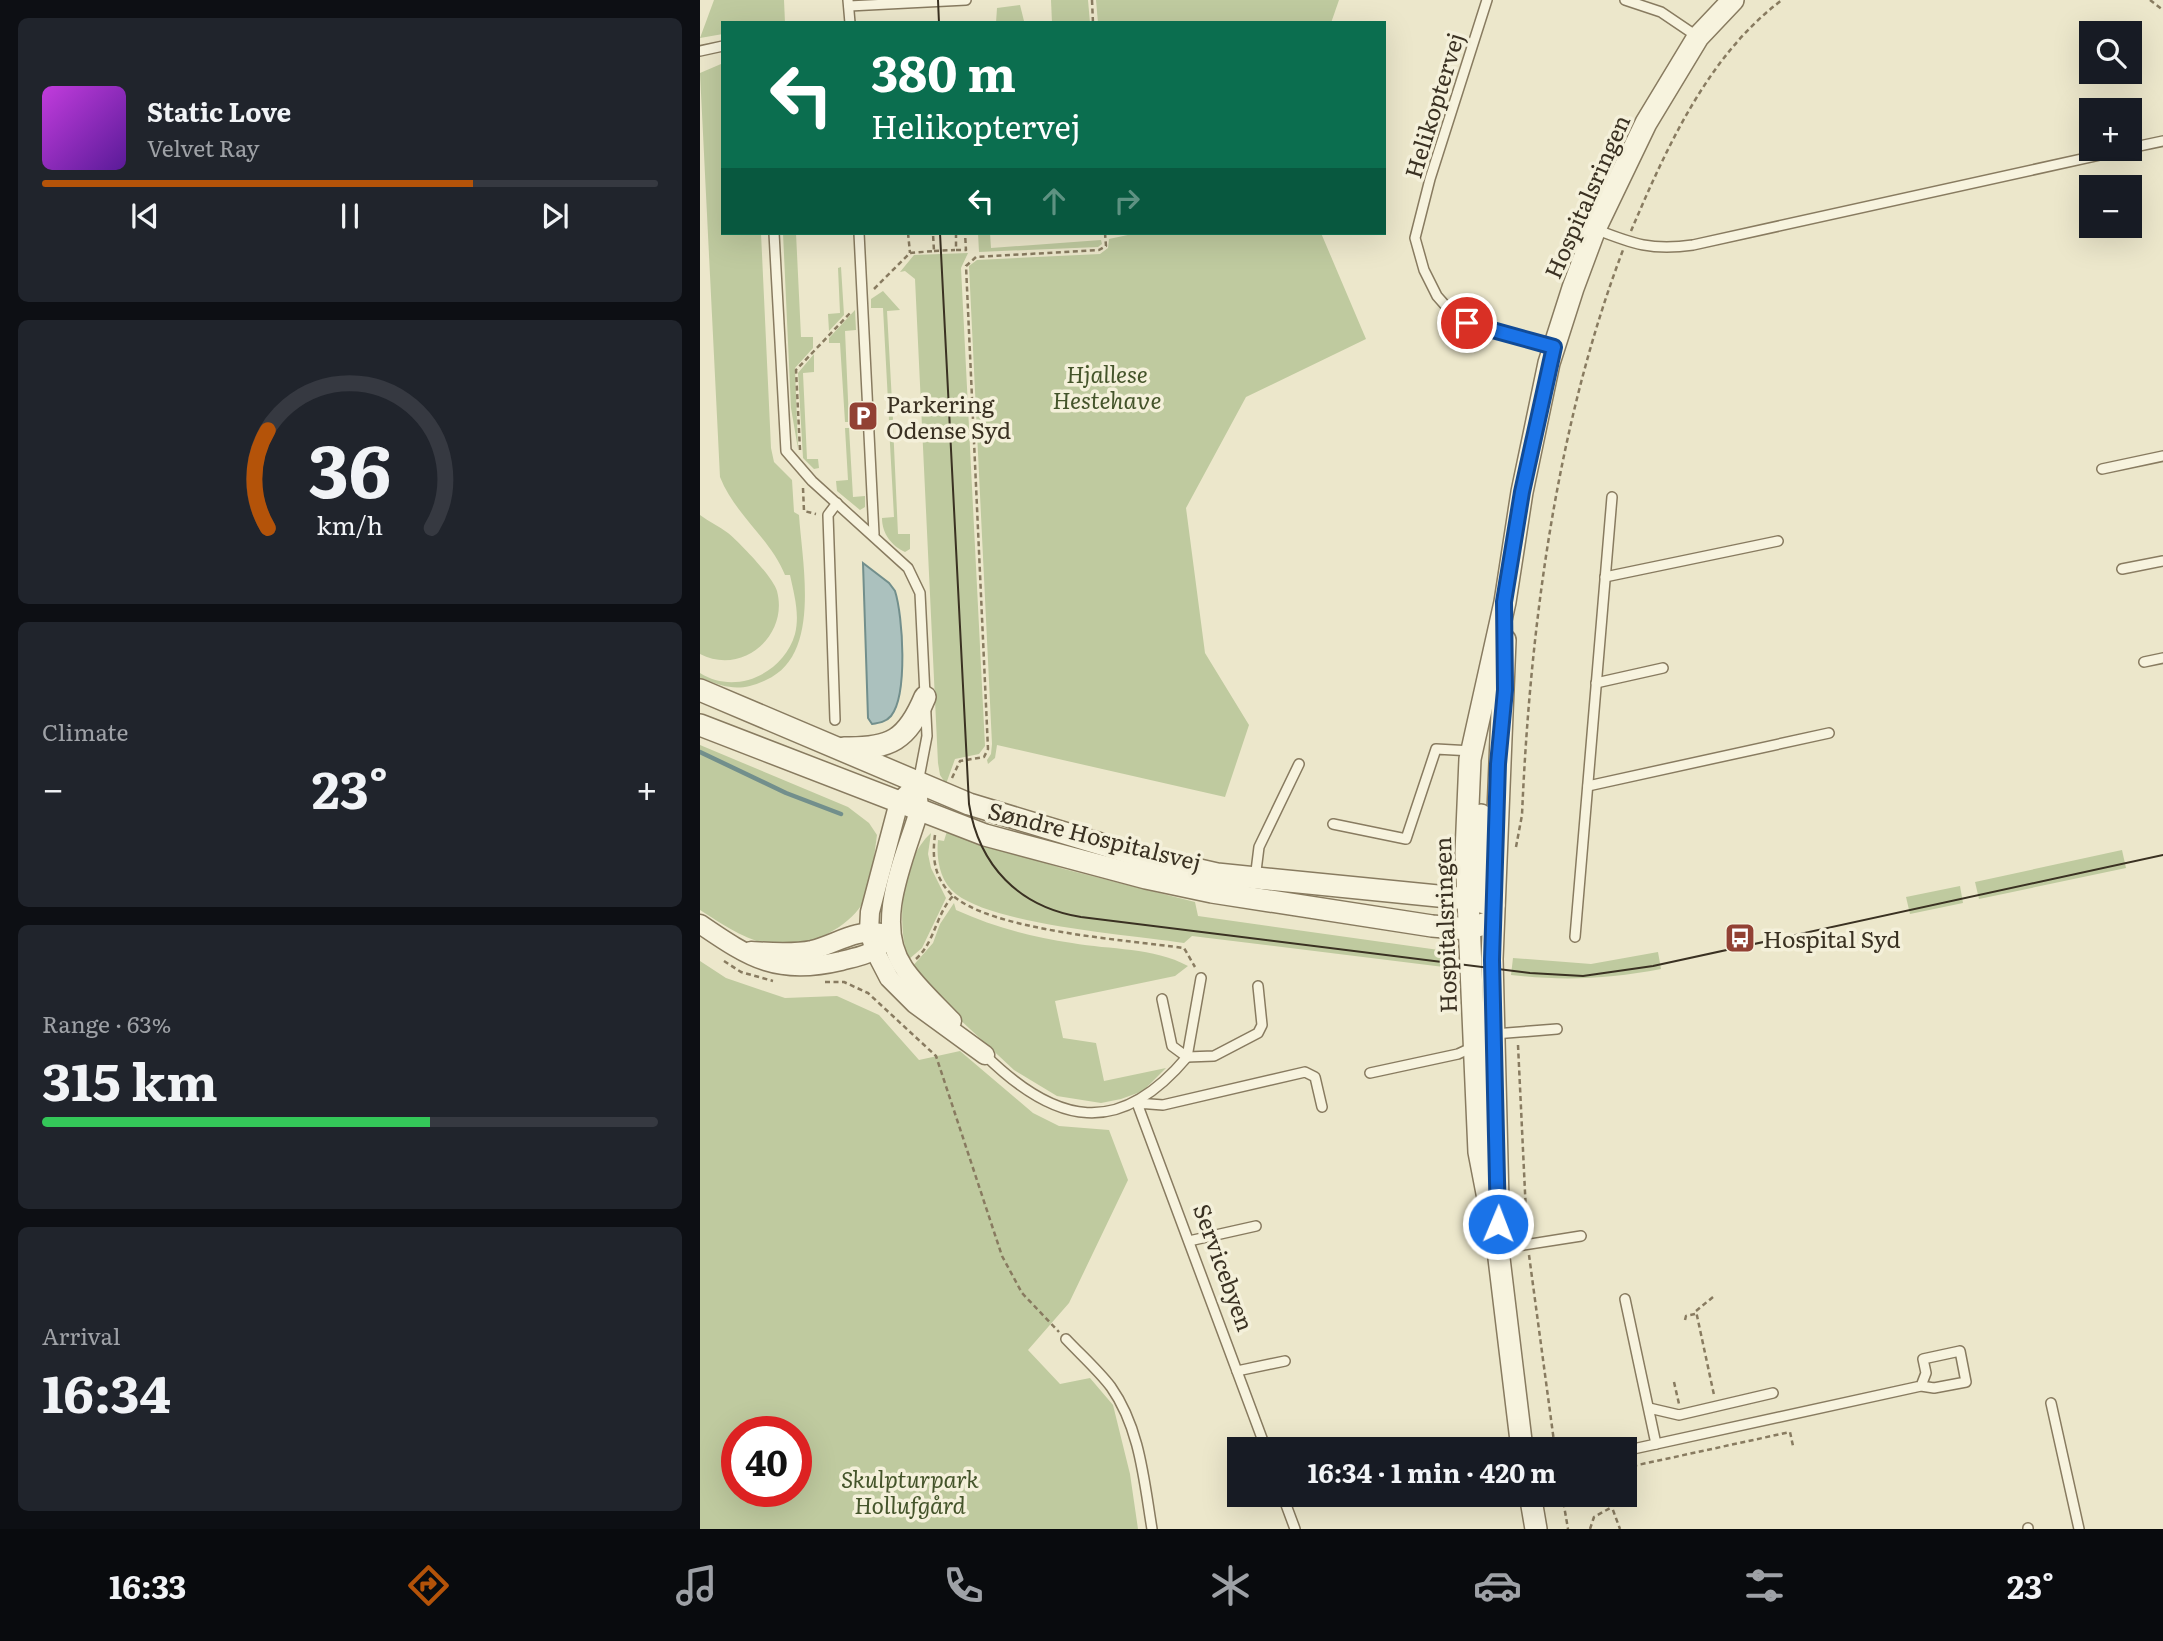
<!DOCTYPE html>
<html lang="en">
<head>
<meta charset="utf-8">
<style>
  :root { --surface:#171b24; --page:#20242c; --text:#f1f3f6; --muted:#9ea1a6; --line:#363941; --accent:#b45309 }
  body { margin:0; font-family:Literata,serif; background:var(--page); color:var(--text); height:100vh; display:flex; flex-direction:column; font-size:26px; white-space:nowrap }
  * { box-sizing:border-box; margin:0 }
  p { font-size:23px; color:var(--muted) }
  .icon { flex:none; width:38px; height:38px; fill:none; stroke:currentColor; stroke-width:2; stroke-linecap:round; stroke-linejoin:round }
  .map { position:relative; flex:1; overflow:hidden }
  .sheet { display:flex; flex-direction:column; gap:18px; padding:18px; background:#0d0f14; width:700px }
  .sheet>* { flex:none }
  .guide { position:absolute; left:21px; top:21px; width:665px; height:214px; border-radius:0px; box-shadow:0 7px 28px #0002; background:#0b6e4f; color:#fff; overflow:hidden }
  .controls { position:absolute; left:1379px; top:21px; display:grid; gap:14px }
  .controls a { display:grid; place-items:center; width:63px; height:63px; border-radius:0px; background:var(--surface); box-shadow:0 7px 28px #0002; font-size:35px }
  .speed { position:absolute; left:21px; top:1416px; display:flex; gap:14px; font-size:35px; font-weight:700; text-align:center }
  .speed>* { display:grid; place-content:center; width:91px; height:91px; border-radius:50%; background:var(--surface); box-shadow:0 7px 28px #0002; line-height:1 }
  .speed .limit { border:10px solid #d22; background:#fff; color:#111 }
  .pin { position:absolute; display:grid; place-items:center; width:60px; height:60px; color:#fff; margin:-30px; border:4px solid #fff; border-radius:50%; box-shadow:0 2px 7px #0007 }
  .me { position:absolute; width:77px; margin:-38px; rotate:1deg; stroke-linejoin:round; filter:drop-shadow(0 0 5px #0008) }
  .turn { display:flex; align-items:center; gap:24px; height:147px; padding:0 35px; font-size:32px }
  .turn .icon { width:91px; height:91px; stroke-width:2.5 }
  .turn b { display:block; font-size:49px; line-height:60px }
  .lanes { display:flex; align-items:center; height:66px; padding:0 35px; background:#0003; justify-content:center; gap:35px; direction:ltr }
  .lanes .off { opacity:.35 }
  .big { font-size:52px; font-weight:700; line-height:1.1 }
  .sheet .tile { flex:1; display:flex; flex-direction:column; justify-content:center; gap:10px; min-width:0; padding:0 24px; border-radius:10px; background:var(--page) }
  .sheet .dial { align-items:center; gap:0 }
  .dial svg { height:182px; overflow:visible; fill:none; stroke:var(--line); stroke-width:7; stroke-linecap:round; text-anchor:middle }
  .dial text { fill:var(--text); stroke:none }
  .song { display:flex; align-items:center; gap:21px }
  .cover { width:84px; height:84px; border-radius:10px; background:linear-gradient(135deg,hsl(290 70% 55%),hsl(270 70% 35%)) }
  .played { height:7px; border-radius:4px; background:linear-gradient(90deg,var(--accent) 70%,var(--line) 70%) }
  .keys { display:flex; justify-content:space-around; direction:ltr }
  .heat { display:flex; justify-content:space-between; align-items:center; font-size:38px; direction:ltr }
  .charge { height:10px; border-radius:5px; background:linear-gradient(90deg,#34c759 63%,var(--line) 0) }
  .trip { position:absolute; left:527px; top:1437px; width:410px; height:70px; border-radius:0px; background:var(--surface); box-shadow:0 7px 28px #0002; font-weight:700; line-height:70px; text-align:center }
  .dock { display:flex; height:112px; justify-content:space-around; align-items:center; background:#090b0e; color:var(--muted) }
  .dock .icon { width:49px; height:49px }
  .dock .current { color:var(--accent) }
  .dock b { font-size:32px; color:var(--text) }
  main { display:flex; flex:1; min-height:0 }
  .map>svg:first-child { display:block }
  .green { fill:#bfca9f; fill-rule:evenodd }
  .water { fill:#abc1be; stroke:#728f8c; stroke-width:2 }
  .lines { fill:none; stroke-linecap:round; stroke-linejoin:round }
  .stream { stroke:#728f8c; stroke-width:4.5 }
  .service-casing { stroke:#887b60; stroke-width:12 }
  .minor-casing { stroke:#887b60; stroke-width:21 }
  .tertiary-casing { stroke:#887b60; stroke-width:24 }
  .path { stroke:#887b60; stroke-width:2.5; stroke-dasharray:5 3.5; stroke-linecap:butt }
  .service { stroke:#f7f3de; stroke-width:9 }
  .minor { stroke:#f7f3de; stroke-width:18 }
  .tertiary { stroke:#f7f3de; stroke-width:21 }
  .tram { stroke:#3a3122; stroke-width:2 }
  .route-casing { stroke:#114b97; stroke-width:18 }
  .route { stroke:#1a73e8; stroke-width:12 }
  .labels { text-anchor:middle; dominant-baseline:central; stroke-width:7; stroke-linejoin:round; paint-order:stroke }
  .street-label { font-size:23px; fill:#3a3122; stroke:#f4f0da }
  .park-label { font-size:23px; font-style:italic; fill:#44542a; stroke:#f4f0da }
  .poi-label { font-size:23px; fill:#3a3122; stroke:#f4f0da; text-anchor:start }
</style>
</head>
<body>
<main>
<section class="sheet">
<div class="tile">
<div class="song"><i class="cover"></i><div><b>Static Love</b><p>Velvet Ray</p></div></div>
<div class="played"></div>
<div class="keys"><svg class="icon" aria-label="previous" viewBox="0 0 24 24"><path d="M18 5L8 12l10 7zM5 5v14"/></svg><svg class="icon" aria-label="pause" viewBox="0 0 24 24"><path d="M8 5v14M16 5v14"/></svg><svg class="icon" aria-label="next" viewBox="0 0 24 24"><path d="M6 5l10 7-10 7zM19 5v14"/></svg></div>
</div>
<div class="tile dial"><svg viewBox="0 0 100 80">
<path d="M14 69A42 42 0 1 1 86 69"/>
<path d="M14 69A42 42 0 0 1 14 26" stroke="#b45309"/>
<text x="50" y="56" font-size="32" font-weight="700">36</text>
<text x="50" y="72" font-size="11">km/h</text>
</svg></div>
<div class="tile"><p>Climate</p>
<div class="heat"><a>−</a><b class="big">23°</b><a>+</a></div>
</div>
<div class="tile"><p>Range · 63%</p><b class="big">315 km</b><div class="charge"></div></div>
<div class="tile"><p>Arrival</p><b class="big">16:34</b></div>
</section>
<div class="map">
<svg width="1463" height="1529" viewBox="0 0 1463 1529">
  <rect width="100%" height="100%" fill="#ece7cb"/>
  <g class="green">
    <polygon points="14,0 84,0 85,23 23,23 23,34 0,38"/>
    <polygon points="351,0 388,0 390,23 352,23"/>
    <polygon points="396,0 639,0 631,23 398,23"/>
    <polygon points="320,5 324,21 296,23 297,8"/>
    <path d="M21,64l2,169h38l10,215 3,14 18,18 2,32 5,3c3,48 23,141 -33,165 -24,11 -38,9 -62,-1l-4,3v-9c36,23 84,0 95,-39 5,-20 -1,-40 -5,-59h-5c-15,-37 -50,-60 -65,-98l-20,-404z"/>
    <polygon points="83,233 96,233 101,337 113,337 113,348 95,368 98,449 91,408"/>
    <polygon points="278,233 290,233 291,248 401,240 402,244 398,247 279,252"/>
    <polygon points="437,233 621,233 666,339 546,397 486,508 505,653 549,725 525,797 297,745 295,758 288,764 287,760 291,754 292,744 269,266 277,260 400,254 408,248 409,239"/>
    <polygon points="268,253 261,268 285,746 279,754 255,759 246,784 240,775 238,763 215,279 205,271 200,272 214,255"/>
    <polygon points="141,267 144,315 129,331 128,314 140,313 138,268"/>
    <polygon points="183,291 200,310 187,311 193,420 189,420 183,308 171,308 171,299"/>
    <polygon points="155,310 156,330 145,331 149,422 145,422 140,343 129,343 129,338"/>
    <polygon points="114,354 114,372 103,373 107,459 118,459 119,468 114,469 103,458 98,373"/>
    <path d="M193,425l5,109h12v15l-5,3c-13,-6 -23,-18 -23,-34l12,-1 -5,-91z"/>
    <polygon points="145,428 149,428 153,497 165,496 165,507 160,510 137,491 136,481 148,480"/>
    <path d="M0,515c9,7 19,11 28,18 12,10 45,44 49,58 12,45 -35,85 -77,63z"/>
    <path d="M0,745l148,62 21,16 8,12c-3,21 -5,51 -15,69 -17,28 -63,47 -95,40 -25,-6 -45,-20 -67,-34z"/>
    <path d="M247,831l117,38 131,33 3,14 248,35 10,7 4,11 -268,-33 -8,7c-54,-8 -188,-18 -228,-49 -16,-12 -20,-35 -18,-54l6,1z"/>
    <path d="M231,833l-3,21 3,14 15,30 -24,50 -14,12c-11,-38 -8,-99 23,-127z"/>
    <polygon points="1422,850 1426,868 1279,899 1275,882"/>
    <polygon points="1260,886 1263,903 1210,914 1206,897"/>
    <path d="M254,903l2,7c38,17 75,27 116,33 39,7 81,4 116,23l-13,10 -120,25 8,37 33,5 8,38 62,-13 -23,23 -22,8 -20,4 -44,-7 -43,-26 -88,-82 -15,-20 22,-25 7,-19z"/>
    <path d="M958,952l3,17c-52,10 -98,12 -150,6l2,-17 78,6z"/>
    <path d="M0,961l26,17 59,20 52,-2 42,19 40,45 41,-9 73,62 26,13 50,4 19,50 -59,123 -41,47 32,34 30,-6 23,27 17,69 8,55h-438zM37,1432h59v59h-59z"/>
  </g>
  <path class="water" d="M163,563l26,20 6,8c8,25 13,104 -4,125 -5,6 -12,7 -19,8l-4,-6z"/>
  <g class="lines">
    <polyline class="stream" points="0,752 86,793 141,814"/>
    <g class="service-casing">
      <g id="service">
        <polyline points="148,0 150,23"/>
        <polyline points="787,0 730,179 715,238 724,270 737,296 752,313 779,328 852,347"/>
        <polyline points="925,0 961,12 998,37"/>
        <polyline points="149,6 266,0"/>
        <polyline points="0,51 23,46"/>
        <polyline points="1430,148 1463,141"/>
        <path d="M895,229c38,15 57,22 98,16l434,-96"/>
        <polyline points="74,233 86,451 112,481 208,568 220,593 227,736 218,783"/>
        <polyline points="159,233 174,534"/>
        <polyline points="1402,469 1463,456"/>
        <polyline points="1422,569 1463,561"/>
        <polyline points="905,577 1078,541"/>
        <polyline points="1444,662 1463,658"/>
        <polyline points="896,683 963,668"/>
        <polyline points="135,720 128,515 137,503"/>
        <polyline points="888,786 1129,733"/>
        <polyline points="633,824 706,839 736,749 772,751"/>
        <polyline points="555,879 559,847 599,764"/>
        <polyline points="875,937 912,497"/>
        <polyline points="462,999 472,1046 487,1057 514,1056 558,1033 562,1025 558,986"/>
        <polyline points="794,1034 857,1029"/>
        <path d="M285,1055c71,70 134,83 202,2"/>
        <polyline points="487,1057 501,978"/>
        <polyline points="670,1073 758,1054 773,1047"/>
        <polyline points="489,1241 556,1226"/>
        <polyline points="799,1249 881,1236"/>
        <path d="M366,1339c15,16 32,31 45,48 29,41 33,94 41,142"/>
        <polyline points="537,1371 585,1361"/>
        <polyline points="1351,1403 1379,1529"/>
        <polyline points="949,1408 979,1415 1073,1393"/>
        <polyline points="956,1444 1221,1386 1234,1388 1266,1382 1260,1351 1223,1359 1226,1373 1221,1386"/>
        <polyline points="566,1449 437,1103 463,1105 605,1072 615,1077 622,1107"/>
        <polyline points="924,1451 956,1444 925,1299"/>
        <polyline points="582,1494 595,1529"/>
        <polyline points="1328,1528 1328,1529"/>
      </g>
    </g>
    <g class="minor-casing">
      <g id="minor">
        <polyline points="218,783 199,802 170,912 169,931 175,951 189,978 215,1004 285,1055"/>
        <path d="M218,797l1,14c-14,47 -46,112 -15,157 13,19 32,36 48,53"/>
        <path d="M0,924c51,35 78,52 141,37 15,-4 29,-6 40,-16"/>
        <path d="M51,951c20,1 41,3 61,-1 24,-6 43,-21 69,-17"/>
      </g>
    </g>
    <g class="tertiary-casing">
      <g id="tertiary">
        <polyline points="0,690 269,804 447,858 517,874 768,899 794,905"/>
        <polyline points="0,725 285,835 446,878 512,892 732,926 768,929 793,921"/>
        <path d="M144,748c47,1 63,-8 81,-51"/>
        <polyline points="781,884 781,815"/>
        <polyline points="798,1202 792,959 805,640"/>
        <polyline points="822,1449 798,1250 779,1152 766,853 770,759 805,602 822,492 849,363 873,288 895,229 946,123 998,37 1033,0"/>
        <polyline points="830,1494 836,1529"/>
      </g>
    </g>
    <g class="path">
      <polyline points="392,0 393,23"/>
      <polyline points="1450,0 1463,10"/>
      <path d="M931,231c35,-82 77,-176 151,-231"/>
      <polyline points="208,233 210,253"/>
      <polyline points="256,233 256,250 266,250 265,233"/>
      <polyline points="234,251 255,250"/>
      <polyline points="174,289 210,253 234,251 233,234"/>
      <polyline points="100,450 96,370 152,311"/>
      <polyline points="103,488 104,511 116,514"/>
      <polyline points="252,778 260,761 284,757 288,749 266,266 276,257 399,250 406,246 405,233"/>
      <path d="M235,835c-3,22 -1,42 16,59 39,37 177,46 233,54l11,19"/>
      <path d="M816,847l6,-32c8,-187 34,-389 101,-565"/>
      <path d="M216,959c19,-17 20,-45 37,-63"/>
      <polyline points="24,961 41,972 73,981"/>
      <polyline points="125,982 144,982 168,993 236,1056 302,1256 322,1293 359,1332"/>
      <polyline points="818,1045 827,1234"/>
      <polyline points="829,1255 855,1449"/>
      <polyline points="1013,1297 996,1311 1014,1395"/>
      <polyline points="985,1320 986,1316 995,1314"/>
      <polyline points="974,1382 979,1404"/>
      <polyline points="924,1468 1090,1432 1093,1446"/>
      <polyline points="862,1494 868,1529"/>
      <polyline points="907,1494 920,1529"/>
      <polyline points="890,1529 894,1517 912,1507"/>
    </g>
    <use href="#service" class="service"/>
    <use href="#minor" class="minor"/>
    <use href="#tertiary" class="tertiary"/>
    <g class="tram">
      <polyline points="238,0 239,23"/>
      <path d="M240,233l29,571c10,62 50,103 112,113l449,56 53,3 70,-10 510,-111"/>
    </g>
  </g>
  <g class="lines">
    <g class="route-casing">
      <polyline id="route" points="767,323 854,347 822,492 804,602 805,690 798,764 792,960 798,1224"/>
    </g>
    <use href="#route" class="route"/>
  </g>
  <defs>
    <g id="parking-square" transform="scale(1.575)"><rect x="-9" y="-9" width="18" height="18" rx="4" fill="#924134" stroke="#f4f0da"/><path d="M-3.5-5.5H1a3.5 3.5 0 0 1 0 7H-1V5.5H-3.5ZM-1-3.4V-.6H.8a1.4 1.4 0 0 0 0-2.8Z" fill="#fff"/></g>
    <g id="bus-square" transform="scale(1.575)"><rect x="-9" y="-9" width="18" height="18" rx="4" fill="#924134" stroke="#f4f0da"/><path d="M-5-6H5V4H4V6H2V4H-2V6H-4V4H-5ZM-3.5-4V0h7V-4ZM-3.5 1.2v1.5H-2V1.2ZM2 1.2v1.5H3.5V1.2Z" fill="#fff"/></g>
  </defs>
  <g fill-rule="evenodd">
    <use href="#parking-square" x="163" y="416"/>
    <use href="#bus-square" x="1040" y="938"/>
  </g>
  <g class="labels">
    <g class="street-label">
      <text transform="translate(733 105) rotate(-73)">Helikoptervej</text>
      <text transform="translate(886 196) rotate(-66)">Hospitalsringen</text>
      <text transform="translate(395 835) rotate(14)">Søndre Hospitalsvej</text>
      <text transform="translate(744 925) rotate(-92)">Hospitalsringen</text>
      <text transform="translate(525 1267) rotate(70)">Servicebyen</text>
    </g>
    <g class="park-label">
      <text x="407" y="373">Hjallese<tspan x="407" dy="26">Hestehave</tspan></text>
      <text x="210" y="1478">Skulpturpark<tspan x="210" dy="26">Hollufgård</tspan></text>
    </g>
    <g class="poi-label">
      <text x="186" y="403">Parkering<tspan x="186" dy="26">Odense Syd</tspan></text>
      <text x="1063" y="938">Hospital Syd</text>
    </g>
  </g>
</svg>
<div class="controls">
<a><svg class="icon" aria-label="search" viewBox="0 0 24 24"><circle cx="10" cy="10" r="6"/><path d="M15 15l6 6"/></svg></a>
<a>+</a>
<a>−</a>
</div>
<div class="speed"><div class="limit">40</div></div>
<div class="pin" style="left:767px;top:323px;background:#d93025"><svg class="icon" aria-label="arrive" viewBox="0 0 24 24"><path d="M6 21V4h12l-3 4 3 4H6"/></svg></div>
<svg class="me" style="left:798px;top:1224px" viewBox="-20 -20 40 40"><circle r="17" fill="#1a73e8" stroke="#fff" stroke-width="3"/><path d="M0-11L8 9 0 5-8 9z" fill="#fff"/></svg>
<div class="trip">16:34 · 1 min · 420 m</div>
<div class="guide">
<div class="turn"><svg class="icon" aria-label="left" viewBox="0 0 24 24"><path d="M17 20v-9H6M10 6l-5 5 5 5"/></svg><div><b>380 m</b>Helikoptervej</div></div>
<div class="lanes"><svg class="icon" aria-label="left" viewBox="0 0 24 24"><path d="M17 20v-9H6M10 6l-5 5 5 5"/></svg><svg class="icon off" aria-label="ahead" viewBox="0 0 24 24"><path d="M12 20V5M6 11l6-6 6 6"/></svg><svg class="icon off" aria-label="right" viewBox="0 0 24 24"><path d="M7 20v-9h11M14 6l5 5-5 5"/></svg></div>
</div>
</div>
</main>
<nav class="dock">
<b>16:33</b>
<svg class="icon current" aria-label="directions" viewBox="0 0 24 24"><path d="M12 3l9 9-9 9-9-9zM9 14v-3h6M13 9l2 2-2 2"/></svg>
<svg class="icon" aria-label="music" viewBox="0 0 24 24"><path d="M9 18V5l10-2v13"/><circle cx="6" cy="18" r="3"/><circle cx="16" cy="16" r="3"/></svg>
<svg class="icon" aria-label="phone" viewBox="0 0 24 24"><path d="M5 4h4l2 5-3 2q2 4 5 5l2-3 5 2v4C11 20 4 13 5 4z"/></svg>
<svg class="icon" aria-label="climate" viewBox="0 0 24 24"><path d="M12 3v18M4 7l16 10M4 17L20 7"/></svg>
<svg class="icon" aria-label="car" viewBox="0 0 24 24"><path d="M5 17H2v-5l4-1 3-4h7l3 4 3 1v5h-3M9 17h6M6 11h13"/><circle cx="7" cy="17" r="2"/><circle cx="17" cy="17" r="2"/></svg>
<svg class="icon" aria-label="filters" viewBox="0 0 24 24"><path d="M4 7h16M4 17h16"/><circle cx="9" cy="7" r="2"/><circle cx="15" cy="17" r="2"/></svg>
<b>23°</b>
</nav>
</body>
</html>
